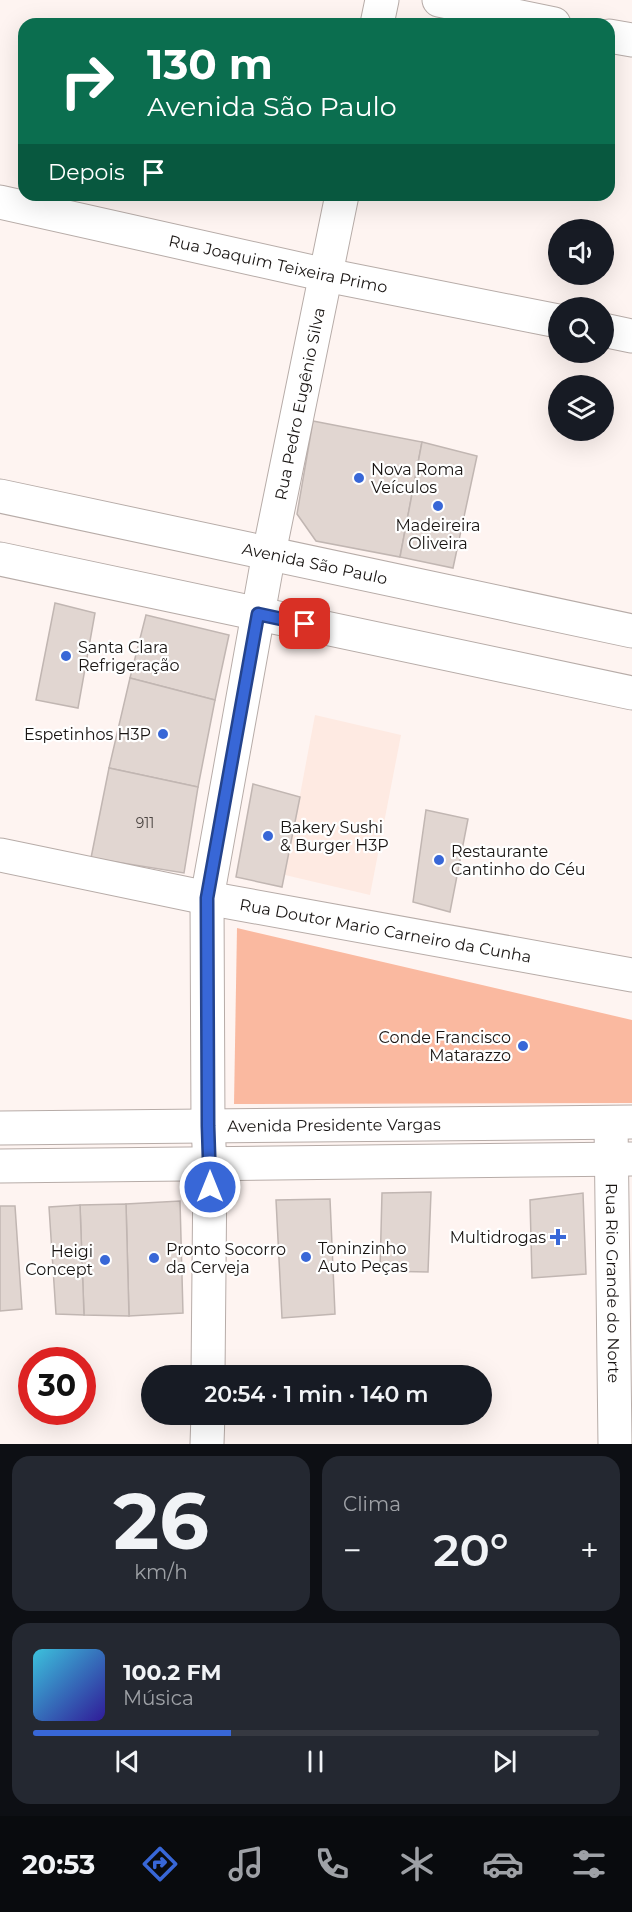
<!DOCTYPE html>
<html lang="pt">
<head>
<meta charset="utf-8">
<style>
  :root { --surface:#171b24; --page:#242831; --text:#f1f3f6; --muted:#9ea1a6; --line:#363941; --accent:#3867d7 }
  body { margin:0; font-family:Montserrat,sans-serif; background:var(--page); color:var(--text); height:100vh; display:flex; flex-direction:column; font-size:22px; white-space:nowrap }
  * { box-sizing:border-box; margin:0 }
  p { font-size:20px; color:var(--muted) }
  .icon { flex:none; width:33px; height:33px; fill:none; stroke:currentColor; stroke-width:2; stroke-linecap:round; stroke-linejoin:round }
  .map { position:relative; height:1444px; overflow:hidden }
  .details { display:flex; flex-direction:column; gap:12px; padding:12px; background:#0d0f14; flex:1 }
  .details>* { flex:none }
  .guide { position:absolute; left:18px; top:18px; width:597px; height:183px; border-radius:18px; box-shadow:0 6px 24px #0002; background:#0b6e4f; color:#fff; overflow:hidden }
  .fabs { position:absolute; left:548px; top:219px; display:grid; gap:12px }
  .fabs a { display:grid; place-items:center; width:66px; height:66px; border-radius:50%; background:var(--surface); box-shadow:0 6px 24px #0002; font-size:30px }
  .speed { position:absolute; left:18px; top:1347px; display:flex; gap:12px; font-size:30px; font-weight:700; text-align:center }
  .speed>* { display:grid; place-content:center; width:78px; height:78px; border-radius:50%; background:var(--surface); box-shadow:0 6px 24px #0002; line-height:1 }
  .speed .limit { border:9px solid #d22; background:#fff; color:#111 }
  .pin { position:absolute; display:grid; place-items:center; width:51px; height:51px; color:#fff; margin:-26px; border-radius:12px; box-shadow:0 3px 9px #0006 }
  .me { position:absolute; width:66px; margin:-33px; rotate:0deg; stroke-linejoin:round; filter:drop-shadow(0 0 4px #0008) }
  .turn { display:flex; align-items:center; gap:21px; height:126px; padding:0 30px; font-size:27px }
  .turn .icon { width:78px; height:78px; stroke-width:2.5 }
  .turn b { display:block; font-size:42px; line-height:51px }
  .then { display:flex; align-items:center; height:57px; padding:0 30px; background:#0003; gap:12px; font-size:22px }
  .big { font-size:45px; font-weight:600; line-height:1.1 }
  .details .card { flex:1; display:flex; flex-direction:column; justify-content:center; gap:9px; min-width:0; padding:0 21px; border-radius:18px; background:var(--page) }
  .details .dial { align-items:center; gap:0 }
  .dial b { font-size:78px; line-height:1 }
  .song { display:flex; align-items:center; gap:18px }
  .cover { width:72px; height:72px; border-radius:9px; background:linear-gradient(135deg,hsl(190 70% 55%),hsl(250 70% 35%)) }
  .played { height:6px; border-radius:3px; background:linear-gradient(90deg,var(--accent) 35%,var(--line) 35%) }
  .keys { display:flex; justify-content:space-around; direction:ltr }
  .heat { display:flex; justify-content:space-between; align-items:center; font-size:33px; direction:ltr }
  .details .tiles { flex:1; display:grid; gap:12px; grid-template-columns:1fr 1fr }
  .card:last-child { grid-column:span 2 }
  .trip { position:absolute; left:141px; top:1365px; width:351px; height:60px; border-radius:30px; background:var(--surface); box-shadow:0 6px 24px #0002; font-weight:600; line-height:60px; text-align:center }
  .tab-bar { display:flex; height:96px; justify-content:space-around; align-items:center; background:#090b0e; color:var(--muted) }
  .tab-bar .icon { width:42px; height:42px }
  .tab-bar .current { color:var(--accent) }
  .tab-bar b { font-size:27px; color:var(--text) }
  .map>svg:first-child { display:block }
  .built { fill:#feeae2 }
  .green { fill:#fab9a0 }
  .building { fill:#e1d6d1; stroke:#c1b6b2; stroke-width:1.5 }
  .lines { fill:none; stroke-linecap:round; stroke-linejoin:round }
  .minor-casing { stroke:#b7aca8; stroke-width:35 }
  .secondary-casing { stroke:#b7aca8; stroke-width:35 }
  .minor { stroke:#fff; stroke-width:33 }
  .secondary { stroke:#fff; stroke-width:33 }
  .route-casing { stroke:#24438c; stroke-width:15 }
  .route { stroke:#3867d7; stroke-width:10 }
  .poi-dot { fill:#3867d7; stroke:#fff; stroke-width:2 }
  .labels { text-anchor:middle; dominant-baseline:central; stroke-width:4.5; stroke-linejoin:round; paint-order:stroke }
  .number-label { font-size:14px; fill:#4b4542 }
  .street-label { font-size:16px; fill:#191513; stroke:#fff }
  .poi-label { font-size:16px; fill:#191513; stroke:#fff; text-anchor:start }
</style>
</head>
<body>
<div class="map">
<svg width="632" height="1444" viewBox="0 0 632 1444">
  <rect width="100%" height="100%" fill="#fef4f1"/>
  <polygon class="built" points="315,715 401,735 370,895 285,875"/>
  <polygon class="green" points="237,928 632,1020 632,1103 234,1104"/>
  <g class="building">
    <polygon points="313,421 422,442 400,557 316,541 297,514"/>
    <polygon points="422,442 477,456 453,568 400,557"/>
    <polygon points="55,603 95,613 78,708 36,700"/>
    <polygon points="146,615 229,635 215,700 130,678"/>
    <polygon points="130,678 215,700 198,787 109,768"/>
    <polygon points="109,768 198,787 184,873 91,858"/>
    <polygon points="253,784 300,797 282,887 236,877"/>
    <polygon points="426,810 468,819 450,912 413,902"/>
    <polygon points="431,1192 428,1272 380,1271 382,1193"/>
    <polygon points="583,1193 586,1274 532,1278 530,1200"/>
    <polygon points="330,1199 335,1314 282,1318 276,1200"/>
    <polygon points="180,1201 183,1313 129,1316 126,1204"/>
    <polygon points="126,1204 129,1316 84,1315 80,1205"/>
    <polygon points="80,1205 84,1315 56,1314 49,1207"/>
    <polygon points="0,1206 15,1206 22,1309 0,1311"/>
  </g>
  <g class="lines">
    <g class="minor-casing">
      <g id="minor">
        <polyline points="439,0 554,24"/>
        <polyline points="377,24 382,0"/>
        <polyline points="609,36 632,40"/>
        <path id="s1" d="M0,202l326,73 232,46"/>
        <polyline points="603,330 632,336"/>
        <path id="s2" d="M0,855l207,43 425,77"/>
        <path id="s3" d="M611,1123l4,321"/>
        <path id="s4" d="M208,1376l2,-212 -2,-37 -1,-229 62,-345 73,-358"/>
        <polyline points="207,1444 208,1414"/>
      </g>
    </g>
    <g class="secondary-casing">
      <g id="secondary">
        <path id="s5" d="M0,496l632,135"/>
        <polyline points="0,559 632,693"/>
        <path id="s6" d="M0,1128l632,-6"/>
        <polyline points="0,1166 632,1159"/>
      </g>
    </g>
    <use href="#minor" class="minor"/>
    <use href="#secondary" class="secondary"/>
  </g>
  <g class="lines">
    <g class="route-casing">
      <polyline id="route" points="210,1187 208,1126 207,898 258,614 305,624"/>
    </g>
    <use href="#route" class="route"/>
  </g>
  <g class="poi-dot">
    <circle cx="359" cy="478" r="6"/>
    <circle cx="438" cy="506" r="6"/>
    <circle cx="66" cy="656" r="6"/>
    <circle cx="163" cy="734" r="6"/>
    <circle cx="268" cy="836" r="6"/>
    <circle cx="439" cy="860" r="6"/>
    <circle cx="523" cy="1046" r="6"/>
    <path d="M555 1228h6v6h6v6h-6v6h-6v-6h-6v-6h6z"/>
    <circle cx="306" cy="1257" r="6"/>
    <circle cx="154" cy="1258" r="6"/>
    <circle cx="105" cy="1260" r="6"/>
  </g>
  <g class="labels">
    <g class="number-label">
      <text x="145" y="823">911</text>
    </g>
    <g class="street-label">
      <text stroke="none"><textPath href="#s1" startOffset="285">Rua Joaquim Teixeira Primo</textPath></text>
      <text stroke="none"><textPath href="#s4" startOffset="981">Rua Pedro Eugênio Silva</textPath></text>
      <text stroke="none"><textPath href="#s5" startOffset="322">Avenida São Paulo</textPath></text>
      <text stroke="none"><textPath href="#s2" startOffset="393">Rua Doutor Mario Carneiro da Cunha</textPath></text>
      <text stroke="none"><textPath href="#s6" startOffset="334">Avenida Presidente Vargas</textPath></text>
      <text stroke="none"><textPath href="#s3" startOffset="160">Rua Rio Grande do Norte</textPath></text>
    </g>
    <g class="poi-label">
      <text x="371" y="469">Nova Roma<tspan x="371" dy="18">Veículos</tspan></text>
      <text x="438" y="525" text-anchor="middle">Madeireira<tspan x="438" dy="18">Oliveira</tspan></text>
      <text x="78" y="647">Santa Clara<tspan x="78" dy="18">Refrigeração</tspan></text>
      <text x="151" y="734" text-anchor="end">Espetinhos H3P</text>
      <text x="280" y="827">Bakery Sushi<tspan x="280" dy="18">&amp; Burger H3P</tspan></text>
      <text x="451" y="851">Restaurante<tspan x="451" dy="18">Cantinho do Céu</tspan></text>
      <text x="511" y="1037" text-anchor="end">Conde Francisco<tspan x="511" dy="18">Matarazzo</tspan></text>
      <text x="546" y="1237" text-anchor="end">Multidrogas</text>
      <text x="318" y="1248">Toninzinho<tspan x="318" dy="18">Auto Peças</tspan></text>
      <text x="166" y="1249">Pronto Socorro<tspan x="166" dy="18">da Cerveja</tspan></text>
      <text x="93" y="1251" text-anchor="end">Heigi<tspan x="93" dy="18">Concept</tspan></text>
    </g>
  </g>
</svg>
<div class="fabs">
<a><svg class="icon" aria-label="sound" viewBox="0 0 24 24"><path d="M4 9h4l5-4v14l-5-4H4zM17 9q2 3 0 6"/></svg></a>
<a><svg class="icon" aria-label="search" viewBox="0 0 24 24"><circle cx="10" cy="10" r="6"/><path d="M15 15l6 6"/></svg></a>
<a><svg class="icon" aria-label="layers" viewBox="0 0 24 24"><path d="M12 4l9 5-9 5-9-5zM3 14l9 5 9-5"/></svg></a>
</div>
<div class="speed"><div class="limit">30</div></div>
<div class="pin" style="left:305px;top:624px;background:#d93025"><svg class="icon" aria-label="arrive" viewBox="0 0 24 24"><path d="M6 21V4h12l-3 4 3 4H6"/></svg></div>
<svg class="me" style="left:210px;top:1187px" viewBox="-20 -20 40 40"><circle r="17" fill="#3867d7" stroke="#fff" stroke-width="3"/><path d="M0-11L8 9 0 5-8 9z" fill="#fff"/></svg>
<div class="trip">20:54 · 1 min · 140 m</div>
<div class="guide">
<div class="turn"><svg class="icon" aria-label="right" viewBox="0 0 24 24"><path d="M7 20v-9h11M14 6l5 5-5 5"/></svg><div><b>130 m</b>Avenida São Paulo</div></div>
<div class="then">Depois<svg class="icon" aria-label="arrive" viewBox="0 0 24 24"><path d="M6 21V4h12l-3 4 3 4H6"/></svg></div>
</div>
</div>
<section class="details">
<div class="tiles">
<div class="card dial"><b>26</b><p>km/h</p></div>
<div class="card"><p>Clima</p>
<div class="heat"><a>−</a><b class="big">20°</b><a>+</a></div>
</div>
<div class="card">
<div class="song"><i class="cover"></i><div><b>100.2 FM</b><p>Música</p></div></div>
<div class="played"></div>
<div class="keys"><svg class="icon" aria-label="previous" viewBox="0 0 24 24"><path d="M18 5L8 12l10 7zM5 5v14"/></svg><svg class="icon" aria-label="pause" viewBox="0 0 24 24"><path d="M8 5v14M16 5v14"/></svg><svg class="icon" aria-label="next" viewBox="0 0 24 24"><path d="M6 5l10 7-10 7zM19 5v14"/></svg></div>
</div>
</div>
</section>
<nav class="tab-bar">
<b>20:53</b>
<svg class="icon current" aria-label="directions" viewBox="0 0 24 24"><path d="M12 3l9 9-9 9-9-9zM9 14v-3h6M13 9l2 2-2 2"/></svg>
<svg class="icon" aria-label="music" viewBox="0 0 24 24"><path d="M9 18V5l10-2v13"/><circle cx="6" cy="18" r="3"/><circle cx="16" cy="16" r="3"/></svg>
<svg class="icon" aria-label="phone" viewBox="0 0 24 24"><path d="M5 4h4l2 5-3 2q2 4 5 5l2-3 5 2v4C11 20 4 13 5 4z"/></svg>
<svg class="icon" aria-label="climate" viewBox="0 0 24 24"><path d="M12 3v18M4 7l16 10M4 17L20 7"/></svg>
<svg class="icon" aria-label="car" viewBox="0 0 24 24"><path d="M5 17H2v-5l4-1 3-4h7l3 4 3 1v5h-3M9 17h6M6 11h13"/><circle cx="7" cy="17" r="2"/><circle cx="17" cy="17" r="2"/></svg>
<svg class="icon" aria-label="filters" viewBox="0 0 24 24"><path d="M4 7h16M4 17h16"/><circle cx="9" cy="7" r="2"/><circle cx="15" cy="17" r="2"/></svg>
</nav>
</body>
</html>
